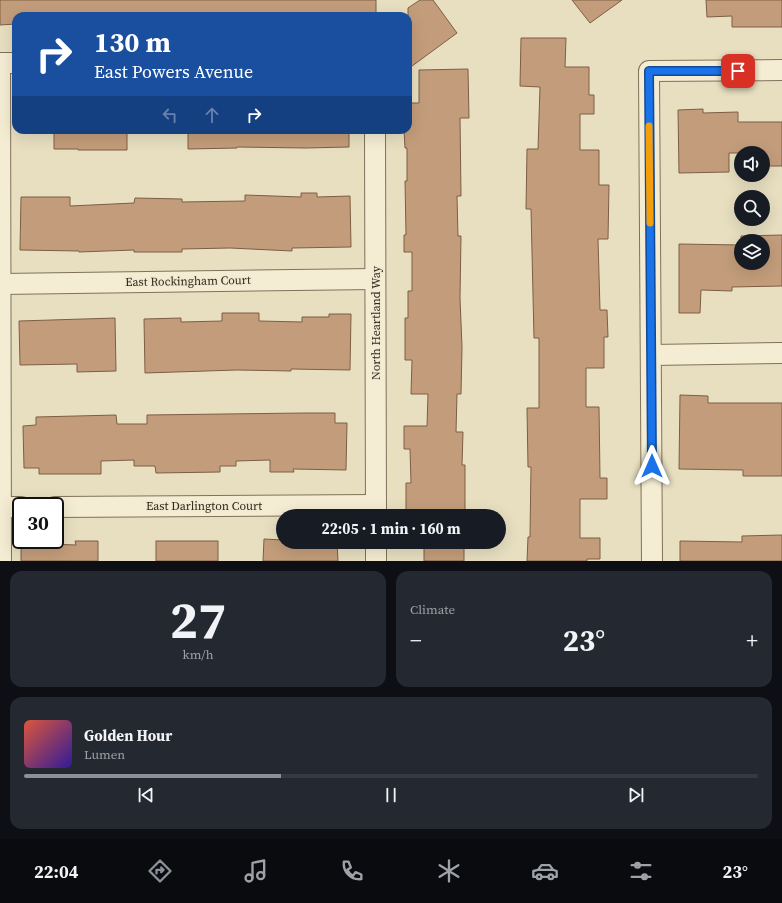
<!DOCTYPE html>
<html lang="en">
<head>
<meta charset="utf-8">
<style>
  :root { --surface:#171b24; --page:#242831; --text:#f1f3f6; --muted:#9ea1a6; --line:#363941; --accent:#8c9099 }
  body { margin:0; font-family:"Source Serif 4",serif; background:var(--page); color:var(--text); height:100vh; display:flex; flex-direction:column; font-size:15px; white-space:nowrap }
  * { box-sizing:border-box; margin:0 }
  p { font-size:13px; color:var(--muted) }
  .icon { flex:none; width:22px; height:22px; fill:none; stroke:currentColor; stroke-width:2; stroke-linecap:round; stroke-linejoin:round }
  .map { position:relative; height:561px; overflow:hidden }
  .panel { display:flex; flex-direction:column; gap:10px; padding:10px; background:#0d0f14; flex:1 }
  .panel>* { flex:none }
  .top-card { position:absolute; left:12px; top:12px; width:400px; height:122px; border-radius:12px; box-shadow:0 4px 16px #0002; background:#1a4fa0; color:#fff; overflow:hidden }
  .controls { position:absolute; left:734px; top:146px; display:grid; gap:8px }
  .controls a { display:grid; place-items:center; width:36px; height:36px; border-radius:50%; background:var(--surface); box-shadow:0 4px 16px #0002; font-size:20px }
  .speed { position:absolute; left:12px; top:497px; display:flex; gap:8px; font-size:20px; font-weight:700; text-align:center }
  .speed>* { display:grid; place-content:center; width:52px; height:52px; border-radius:50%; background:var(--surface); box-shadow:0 4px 16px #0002; line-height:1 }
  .speed .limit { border:2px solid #111; border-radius:6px; background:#fff; color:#111 }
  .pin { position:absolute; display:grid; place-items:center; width:34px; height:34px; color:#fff; margin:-17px; border-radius:8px; box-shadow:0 2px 6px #0006 }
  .me { position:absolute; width:44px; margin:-22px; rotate:0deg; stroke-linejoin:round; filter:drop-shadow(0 0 3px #0008) }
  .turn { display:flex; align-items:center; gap:14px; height:84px; padding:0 16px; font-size:18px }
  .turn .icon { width:52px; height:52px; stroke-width:2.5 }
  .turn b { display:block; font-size:28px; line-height:34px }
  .lanes { display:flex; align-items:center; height:38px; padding:0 16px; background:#0003; justify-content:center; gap:20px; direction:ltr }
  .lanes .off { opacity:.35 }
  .big { font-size:30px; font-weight:700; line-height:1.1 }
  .panel .tile { flex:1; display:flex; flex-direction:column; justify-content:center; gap:6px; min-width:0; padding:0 14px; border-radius:12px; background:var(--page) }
  .panel .dial { align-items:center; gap:0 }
  .dial b { font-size:52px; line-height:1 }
  .song { display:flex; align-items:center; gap:12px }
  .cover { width:48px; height:48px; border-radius:6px; background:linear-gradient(135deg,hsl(10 70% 55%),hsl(250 70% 35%)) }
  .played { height:4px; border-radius:2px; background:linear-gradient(90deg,var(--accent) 35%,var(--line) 35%) }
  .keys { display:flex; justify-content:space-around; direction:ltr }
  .heat { display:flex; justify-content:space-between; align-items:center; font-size:22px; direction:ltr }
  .panel .tiles { flex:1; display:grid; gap:10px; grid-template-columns:1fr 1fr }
  .tile:last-child { grid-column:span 2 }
  .trip { position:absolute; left:276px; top:509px; width:230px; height:40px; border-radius:20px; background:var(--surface); box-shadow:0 4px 16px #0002; font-weight:700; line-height:40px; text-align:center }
  .dock { display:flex; height:64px; justify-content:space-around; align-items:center; background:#090b0e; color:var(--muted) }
  .dock .icon { width:28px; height:28px }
  .dock .active { color:var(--accent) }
  .dock b { font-size:18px; color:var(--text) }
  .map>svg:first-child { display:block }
  .building { fill:#c39d7b; stroke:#7d5e43; fill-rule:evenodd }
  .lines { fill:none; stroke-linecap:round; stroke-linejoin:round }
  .street-casing { stroke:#80715b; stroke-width:22 }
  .street { stroke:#f4edd3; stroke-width:20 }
  .route-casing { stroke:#114b97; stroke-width:10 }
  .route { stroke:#1a73e8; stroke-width:7 }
  .slow { stroke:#f59e0b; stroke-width:7 }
  .labels { text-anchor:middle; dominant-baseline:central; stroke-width:3; stroke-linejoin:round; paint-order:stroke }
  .street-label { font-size:12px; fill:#31281d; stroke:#f1e9d0 }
</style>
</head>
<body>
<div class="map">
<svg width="782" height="561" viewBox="0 0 782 561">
  <rect width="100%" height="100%" fill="#e8dfc1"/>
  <g class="building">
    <polygon points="0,0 376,0 376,16 16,16 16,24 0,25"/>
    <polygon points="420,0 433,0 457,33 408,69 408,8"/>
    <polygon points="572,0 622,0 590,23"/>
    <polygon points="706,0 782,0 782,27 732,27 732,16 707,17"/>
    <polygon points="521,38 566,38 565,67 589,67 589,95 594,95 594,114 580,114 580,150 599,150 599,185 609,185 608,239 598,239 600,310 607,310 608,337 604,337 604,368 586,368 586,407 599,407 600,478 607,478 607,499 580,499 580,538 600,538 600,559 587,559 587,561 527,561 528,537 530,537 531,467 528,467 527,408 539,408 539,338 534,338 531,209 526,209 527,149 538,149 540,87 520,86"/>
    <polygon points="468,69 469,118 460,118 461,196 457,196 458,236 461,236 460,298 462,347 461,394 457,394 456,432 463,432 462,465 465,465 465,516 406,516 406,483 411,483 410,449 404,449 404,426 427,426 428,394 411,394 412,360 405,360 405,318 408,318 408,291 412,291 412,252 404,252 404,235 406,235 405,181 407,181 407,148 405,148 404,130 408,130 408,126 409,126 409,103 419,103 419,70"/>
    <polygon points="703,109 703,113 738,112 738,122 782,122 782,166 763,166 763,153 729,153 729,172 679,173 678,110"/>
    <polygon points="54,130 127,130 127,150 78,150 78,149 54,149"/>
    <polygon points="188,130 349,130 349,147 306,148 237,147 237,148 188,149"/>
    <polygon points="301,193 317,193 317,197 350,196 351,247 292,248 292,251 230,248 182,249 182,252 134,252 134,250 79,252 79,251 20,250 21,197 70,197 70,206 134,203 135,198 182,199 182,202 245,201 245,195 301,197"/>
    <path d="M782,235v51l-50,1v4l-31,-1 -1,23h-21v-69l62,1v-9zM741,241h22v22h-22z"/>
    <polygon points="222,313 259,313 259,321 302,322 302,317 329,317 329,314 351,314 350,370 291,369 291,371 237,370 145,373 144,319 181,318 181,322 222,321"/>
    <polygon points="115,318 116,371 77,372 77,364 20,365 19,321"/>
    <polygon points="680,395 708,396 708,403 782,403 782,476 743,476 743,470 679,469"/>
    <polygon points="304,413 335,413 335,423 347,423 346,470 293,469 294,472 270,472 270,460 236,461 236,466 220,466 220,472 156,473 155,466 134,466 134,460 101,461 101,474 39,474 39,468 24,468 23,426 36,425 36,417 116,415 117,424 147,424 147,415"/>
    <polygon points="782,535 782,561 680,561 680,541 742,542 742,536"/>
    <polygon points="264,539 283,540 283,542 337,542 338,561 263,561"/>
    <polygon points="75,541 98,541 98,561 21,561 21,543 76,545"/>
    <rect x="156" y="541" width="62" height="20"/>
    <polygon points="417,542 464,542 464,561 424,561 424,548 417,548"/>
  </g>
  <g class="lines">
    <g class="street-casing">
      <g id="street">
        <polyline points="375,130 376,516"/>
        <polyline points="1,284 375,279"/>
        <polyline points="651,355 782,353"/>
        <polyline points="1,507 21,507"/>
        <polyline points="55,507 376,505"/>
        <polyline points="376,542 376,561"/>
        <polyline points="1,561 0,63 16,63"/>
        <polyline points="652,561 649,71 782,70"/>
      </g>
    </g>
    <use href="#street" class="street"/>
  </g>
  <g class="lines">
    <g class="route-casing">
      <polyline id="route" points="652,466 649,71 738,71"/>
    </g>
    <use href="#route" class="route"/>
    <polyline class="slow" points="649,126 650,223"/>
  </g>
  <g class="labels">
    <g class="street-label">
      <text transform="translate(188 281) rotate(-1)">East Rockingham Court</text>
      <text transform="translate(376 323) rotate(-90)">North Heartland Way</text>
      <text x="204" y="506">East Darlington Court</text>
    </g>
  </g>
</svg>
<div class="controls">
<a><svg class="icon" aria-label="sound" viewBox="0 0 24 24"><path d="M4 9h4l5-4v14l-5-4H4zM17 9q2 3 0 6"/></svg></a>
<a><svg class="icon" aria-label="search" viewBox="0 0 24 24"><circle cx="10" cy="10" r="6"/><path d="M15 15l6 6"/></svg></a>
<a><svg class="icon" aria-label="layers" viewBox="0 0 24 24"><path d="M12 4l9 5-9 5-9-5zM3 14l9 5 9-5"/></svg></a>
</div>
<div class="speed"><div class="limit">30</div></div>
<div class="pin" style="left:738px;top:71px;background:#d93025"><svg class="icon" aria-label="arrive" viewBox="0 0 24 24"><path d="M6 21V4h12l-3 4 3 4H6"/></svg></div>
<svg class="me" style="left:652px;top:466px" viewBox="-20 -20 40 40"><path d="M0-17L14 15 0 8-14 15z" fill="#1a73e8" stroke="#fff" stroke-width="4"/></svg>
<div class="trip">22:05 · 1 min · 160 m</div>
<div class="top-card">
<div class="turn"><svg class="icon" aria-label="right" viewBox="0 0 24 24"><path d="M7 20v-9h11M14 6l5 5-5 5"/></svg><div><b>130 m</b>East Powers Avenue</div></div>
<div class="lanes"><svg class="icon off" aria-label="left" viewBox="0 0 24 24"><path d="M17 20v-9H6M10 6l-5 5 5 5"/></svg><svg class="icon off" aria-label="ahead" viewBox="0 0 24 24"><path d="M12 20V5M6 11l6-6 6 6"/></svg><svg class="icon" aria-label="right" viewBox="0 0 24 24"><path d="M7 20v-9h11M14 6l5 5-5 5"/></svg></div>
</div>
</div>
<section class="panel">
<div class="tiles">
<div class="tile dial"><b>27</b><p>km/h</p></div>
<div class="tile"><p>Climate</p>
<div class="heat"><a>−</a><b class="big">23°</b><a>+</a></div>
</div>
<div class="tile">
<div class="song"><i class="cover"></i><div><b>Golden Hour</b><p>Lumen</p></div></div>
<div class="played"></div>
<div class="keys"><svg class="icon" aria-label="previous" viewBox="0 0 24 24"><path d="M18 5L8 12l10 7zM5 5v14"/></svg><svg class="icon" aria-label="pause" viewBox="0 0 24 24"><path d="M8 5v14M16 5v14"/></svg><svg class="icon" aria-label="next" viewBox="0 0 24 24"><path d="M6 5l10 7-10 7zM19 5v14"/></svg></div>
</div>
</div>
</section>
<nav class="dock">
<b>22:04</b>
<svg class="icon active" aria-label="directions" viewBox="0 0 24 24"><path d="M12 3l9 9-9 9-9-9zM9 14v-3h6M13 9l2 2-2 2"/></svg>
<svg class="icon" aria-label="music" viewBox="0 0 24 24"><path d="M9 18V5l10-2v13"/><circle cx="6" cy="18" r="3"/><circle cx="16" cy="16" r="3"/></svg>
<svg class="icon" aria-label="phone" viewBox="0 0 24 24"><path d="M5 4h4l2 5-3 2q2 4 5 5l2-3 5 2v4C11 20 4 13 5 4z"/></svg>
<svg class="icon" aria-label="climate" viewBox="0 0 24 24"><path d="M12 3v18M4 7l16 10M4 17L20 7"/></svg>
<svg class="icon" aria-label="car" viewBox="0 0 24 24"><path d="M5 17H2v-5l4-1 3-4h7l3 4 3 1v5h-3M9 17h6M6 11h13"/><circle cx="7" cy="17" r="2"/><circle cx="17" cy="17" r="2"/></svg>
<svg class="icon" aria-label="filters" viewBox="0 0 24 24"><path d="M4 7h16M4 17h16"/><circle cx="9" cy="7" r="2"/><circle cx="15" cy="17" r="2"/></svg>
<b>23°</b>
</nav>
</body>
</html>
